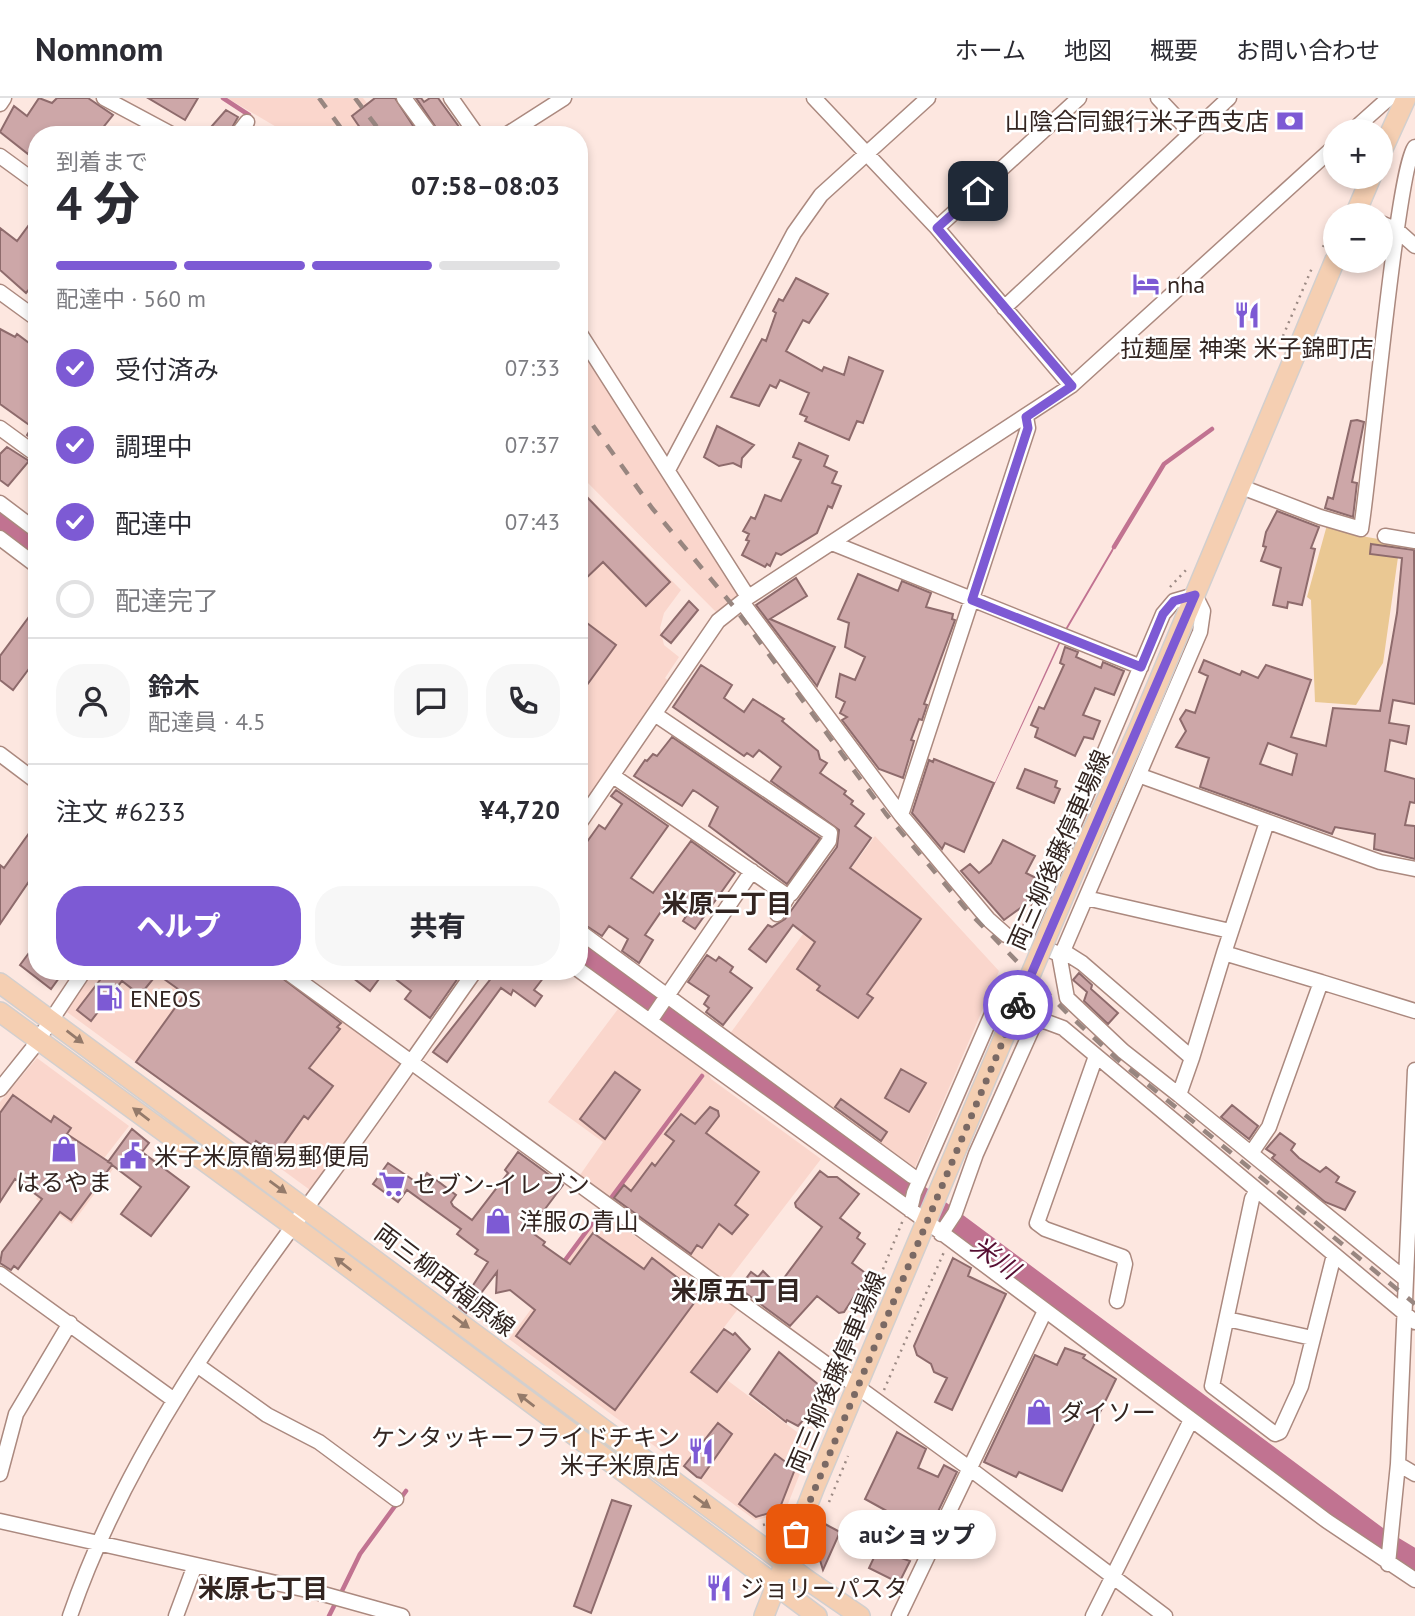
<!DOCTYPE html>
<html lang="ja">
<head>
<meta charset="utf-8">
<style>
	body { margin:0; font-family:"PT Sans","Noto Sans JP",sans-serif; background:#f7f7f7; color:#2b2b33; height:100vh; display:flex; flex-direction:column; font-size:26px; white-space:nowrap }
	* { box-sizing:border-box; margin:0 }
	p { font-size:23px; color:#7c7c81 }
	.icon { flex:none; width:38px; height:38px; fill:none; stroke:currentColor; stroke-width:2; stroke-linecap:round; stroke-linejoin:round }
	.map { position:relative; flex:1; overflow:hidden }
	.side { position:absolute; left:28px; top:28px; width:560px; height:854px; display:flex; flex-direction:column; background:#fff; border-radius:28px; box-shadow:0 4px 10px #0003 }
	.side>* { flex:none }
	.controls { position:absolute; left:1323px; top:21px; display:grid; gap:14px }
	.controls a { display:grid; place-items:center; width:70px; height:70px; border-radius:50%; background:#fff; box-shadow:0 4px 10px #0003; font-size:35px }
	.pin { position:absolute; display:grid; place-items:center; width:60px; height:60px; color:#fff; margin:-30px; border-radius:14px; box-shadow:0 4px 10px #0006 }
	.courier { position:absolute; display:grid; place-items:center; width:70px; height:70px; margin:-35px; border:5px solid #7d5ad4; border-radius:50%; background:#fff; color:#222; box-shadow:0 2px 9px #0007 }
	.bubble { position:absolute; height:49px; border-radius:24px; background:#fff; box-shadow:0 4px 10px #0003; font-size:23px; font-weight:800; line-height:49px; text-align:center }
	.head em { font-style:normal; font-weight:800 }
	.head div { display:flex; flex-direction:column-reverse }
	.head { display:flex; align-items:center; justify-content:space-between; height:119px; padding:0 28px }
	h1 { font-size:46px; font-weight:800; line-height:52px }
	.bar { display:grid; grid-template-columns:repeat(4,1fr); gap:10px 7px; align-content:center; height:84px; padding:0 28px }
	.bar i { height:9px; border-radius:5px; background:#e1e1e2 }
	.bar .current { background:#7d5ad4 }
	.bar p { grid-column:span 4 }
	.line { display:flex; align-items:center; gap:18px; padding:0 28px; border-top:2px solid #e1e1e2 }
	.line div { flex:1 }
	.round { display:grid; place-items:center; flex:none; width:74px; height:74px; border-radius:28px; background:#f7f7f7 }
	ol { padding:0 28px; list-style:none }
	li { display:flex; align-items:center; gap:21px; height:77px }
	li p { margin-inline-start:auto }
	li .icon { padding:7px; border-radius:50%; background:#7d5ad4; color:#fff; stroke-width:4 }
	li:last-child { color:#7c7c81 }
	li i { width:38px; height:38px; border:4px solid #e1e1e2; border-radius:50% }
	.button { display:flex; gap:14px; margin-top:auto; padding:14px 28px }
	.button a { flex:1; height:80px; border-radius:28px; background:#7d5ad4; color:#fff; font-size:28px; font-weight:800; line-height:80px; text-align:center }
	.button a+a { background:#f7f7f7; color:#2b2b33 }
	header { display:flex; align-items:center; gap:42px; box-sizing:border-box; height:98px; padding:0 35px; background:#fff; border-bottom:2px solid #e1e1e2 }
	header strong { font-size:33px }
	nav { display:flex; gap:38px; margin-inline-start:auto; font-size:24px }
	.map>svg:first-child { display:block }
</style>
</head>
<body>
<header>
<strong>Nomnom</strong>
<nav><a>ホーム</a><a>地図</a><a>概要</a><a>お問い合わせ</a></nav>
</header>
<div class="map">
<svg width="1415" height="1518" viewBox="0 0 1415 1518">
	<rect width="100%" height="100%" fill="#fde7e0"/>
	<path fill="#fad6cc" d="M227,0H363L391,37H290Z
		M579,242L736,489L738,498L716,514L579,376Z
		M579,389L681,492L664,515L660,530L664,547L679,559L665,580L670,584L579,714Z
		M875,738L999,873L913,1074L729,937Z
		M94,873H278L399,963L400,967L310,1092L67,914Z
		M618,911L708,974L711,981L821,1061L726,1185L580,1077L603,1044L548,1004Z
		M37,960L129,1028L102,1063L113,1071L72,1126L36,1101L54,1078L0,1039V1004Z
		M602,1115L738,1211L690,1274L717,1295L727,1282L812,1345L784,1416L755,1422L509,1241Z"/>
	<path fill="#eac893" d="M1327,427L1356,437L1400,445L1383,565L1356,607L1315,604L1311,502L1307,499Z
		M323,1135L609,1347L694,1417L365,1171Z"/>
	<path fill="#c17391" d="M1116,444L1113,453L1065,535L960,761L1064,533Z"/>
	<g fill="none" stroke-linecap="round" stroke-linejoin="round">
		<path stroke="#c17391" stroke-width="4.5" d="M223,0L249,17
			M1114,449L1164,366L1212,331
			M611,1100L702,978
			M563,1165L600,1115
			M340,1497L360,1456L406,1393
			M329,1518L335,1506"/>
		<path stroke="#c17391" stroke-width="26" d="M0,419L37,448
			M579,847L1380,1444L1415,1465"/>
	</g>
	<path fill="#cda7a8" stroke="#8e6b6c" stroke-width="2" fill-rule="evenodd" d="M39,0L52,5L57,0H88L113,17L97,37H37V45L28,56L0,34L14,8L27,18Z
		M148,0H198L185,22Z
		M375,0H395L419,37H365L352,18Z
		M416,0H421L424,4L430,0H438L465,37H441Z
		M226,12L238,19L228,37H204Z
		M37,116V182L26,195L0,172V130L17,143Z
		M796,180L828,196L809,225L803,222L786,253L822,273L824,269L844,277L849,259L883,273L863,325L857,323L849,342L805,323L807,319L800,316L809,295L780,282L776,290L770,287L759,308L731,299L762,241L766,243L776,215L773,213L779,201L783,203Z
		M0,231L15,239L17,236L37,251V345L27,337L32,329L0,306Z
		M1357,322L1364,324L1352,384L1357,385L1353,419L1325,410L1328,399L1333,401L1351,323Z
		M717,328L754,347L742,360L741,369L733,365L719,368L704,359Z
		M799,345L828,358L824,368L837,374L832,385L841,388L832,410L828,408L817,435L781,457L776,455L770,468L767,466L765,469L742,457L749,443L746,442L749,436L743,433L751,419L755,421L765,397L781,403L801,362L793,359Z
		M7,349L29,363L8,388L0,382V356Z
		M579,391L670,484L646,508L603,464L579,487Z
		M1277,413L1319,429L1311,450L1315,451L1302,507L1288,504L1287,510L1273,507L1281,470L1261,463L1266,449L1263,448L1266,434Z
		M1371,446L1414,452L1415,606L1393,602L1389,625L1409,628L1406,646L1390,642L1385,673L1415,681V705L1410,704L1405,727L1415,728V761L1374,751L1375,736L1335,729L1332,736L1200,689L1209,660L1176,649L1186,633L1180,621L1186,612L1195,615L1208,578L1199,574L1204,562L1240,577L1242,573L1258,580L1266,567L1311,582L1291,639L1326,648L1333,610L1380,613L1397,515L1402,460L1370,456ZM1268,645L1297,656L1292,677L1260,666Z
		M858,476L898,493L902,483L931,495L926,509L953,516L952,521L955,522L924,606L927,607L922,622L919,621L911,642L914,643L903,680L879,671L842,622L847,619L840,615L845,604L836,599L840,576L855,582L865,559L845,549L849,525L838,521Z
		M796,480L807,498L770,521L835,549L817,588L756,507Z
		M689,503L698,512L671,545L661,537Z
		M37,508V560L13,592L0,582V558Z
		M579,519L616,547L579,598Z
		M1065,549L1078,554L1076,559L1101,570L1103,564L1124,573L1114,597L1095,590L1083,617L1100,623L1093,641L1084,639L1075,658L1035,639L1038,630L1031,627L1039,609L1044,611L1064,567L1060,565Z
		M701,567L732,587L724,600L744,614L753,601L784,621L782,623L818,653L820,661L827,665L820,675L846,693L844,696L853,703L851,706L864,716L855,728L871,740L850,770L921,821L867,896L873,900L858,920L817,892L820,888L797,871L815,844L793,827L766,864L749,851L768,827L772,829L785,821L837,749L839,732L771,683L781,669L759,652L753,659L747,655L744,658L673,609Z
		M672,639L820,740L787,786L709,728L718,709L698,695L693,692L682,708L634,678L645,662L647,663L653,656L657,658Z
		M934,661L994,685L964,754L945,745L942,751L912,715L929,662L933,664Z
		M1025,671L1057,683L1055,689L1060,691L1054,705L1017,690Z
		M616,692L668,728L631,780L653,795L691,743L735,775L695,831L683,823L688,815L669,802L645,837L653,842L639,865L622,853L628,841L609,828L602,838L579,823V755L599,727L605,731L622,706L611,698Z
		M37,724V787L30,782L0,826V767L4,770Z
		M1003,742L1035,758L1026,775L1038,781L1026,806L1004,822L961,773L970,766L979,775L991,765Z
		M37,844V873H64L51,891L20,867Z
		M707,857L716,863L719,859L733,869L730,874L752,890L723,927L706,914L709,910L704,906L709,898L688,884Z
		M107,873H273L341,925L337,929L340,931L309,970L333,988L308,1021L304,1018L276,1057L256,1043L253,1048L136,964L185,896L157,876L140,897L122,883L91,923L77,912Z
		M344,873H463L430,920L405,901L411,893L385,873L370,893Z
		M497,873H537L544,879L534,892L542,898L535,908L513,892L511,897L501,890L447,964L433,954Z
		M1079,875L1092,887L1091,891L1118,915L1108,926L1084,903L1087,894L1073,882Z
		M901,971L926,985L909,1014L885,1000Z
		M615,974L640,992L605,1041L580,1021Z
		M13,997L51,1024L54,1018L71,1030L67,1036L112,1066L108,1064L132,1031L149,1045L142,1054L189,1089L151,1138L121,1116L141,1089L112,1067L71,1122L60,1114L18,1171L14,1168L11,1172L0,1165L2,1154L42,1101L15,1081L0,1104V1015Z
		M841,1001L887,1034L881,1043L835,1009Z
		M1232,1007L1258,1028L1249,1041L1221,1019Z
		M710,1009L718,1013L719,1018L706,1035L759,1074L735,1107L748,1117L732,1136L719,1126L702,1150L697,1147L691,1156L614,1100L624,1087L631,1093L652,1065L655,1068L674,1043L665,1036L681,1016L695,1026Z
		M1280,1035L1295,1046L1291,1052L1299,1060L1320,1074L1326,1069L1339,1079L1336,1084L1355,1094L1345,1112L1325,1104L1272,1060L1275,1057L1266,1051Z
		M518,1054L563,1087L533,1127L538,1131L534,1136L545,1144L543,1147L570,1166L593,1135L644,1171L652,1160L700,1197L615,1312L516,1238L535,1212L510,1192L496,1195L497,1174L466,1215L459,1209L488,1164L475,1156L478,1152L457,1136L461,1131L407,1092L398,1104L373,1086L388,1065L419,1086L427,1075L456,1097L451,1104L453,1108L472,1122L508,1075L505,1072Z
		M820,1073L828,1079H837L859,1096L840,1120L860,1135L857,1140L865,1146L852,1165L868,1177L844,1214L839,1215L817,1198L790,1228L739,1190L751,1174L758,1179L763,1173L778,1188L822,1129L796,1109L795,1105Z
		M953,1160L971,1170L968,1178L1006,1196L952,1312L935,1304L947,1280L934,1274L931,1266L917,1257L914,1248Z
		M724,1231L733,1237L735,1235L750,1251L717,1294L691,1274Z
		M1065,1250L1085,1257L1083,1260L1116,1281L1062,1393L1019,1374L1016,1379L984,1364L1035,1257L1057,1267Z
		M779,1254L825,1292L818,1300L821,1302L798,1328L787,1322L786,1324L750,1296Z
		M718,1325L732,1336L701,1380L697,1379L684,1368Z
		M897,1334L926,1351L918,1370L938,1379L944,1367L957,1374L934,1422L925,1418L918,1433L915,1432L901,1460L910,1463L899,1485L869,1470L894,1417L865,1401Z
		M775,1356L795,1371L779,1412L756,1419L739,1406Z
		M612,1402L631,1408L591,1515L574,1508Z
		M825,1426L840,1434L823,1472L815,1446Z"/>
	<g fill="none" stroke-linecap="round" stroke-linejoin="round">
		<g stroke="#ab897f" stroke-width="17">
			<path id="minor" d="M104,0L173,37
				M404,0L431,37
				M451,0L477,37
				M814,0L937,130L1071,288
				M1158,0L1191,35
				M0,6L4,0
				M1352,33L1389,0
				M237,37L247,24
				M506,37L564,0
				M0,58L37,85
				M1381,125L1397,132L1415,148
				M937,130L1079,0
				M0,194L37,221
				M1004,210L1229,0
				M579,234L748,499
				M0,330L37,357
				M668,372L794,135L821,97L928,0
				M1239,388L1320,419L1361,431C1370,379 1397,67 1415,49
				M0,405L37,433
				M1385,438L1415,443
				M0,440L37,468
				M832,445L1141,569
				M742,504L901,717L1028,330L1026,319
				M0,656L37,684
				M613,678L786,797L791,796L829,743L830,735L656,617
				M1141,678L1380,764L1415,771
				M901,717L988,821L1006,837L1025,842
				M579,726L718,523L747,500L1071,288L1335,48
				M1086,800L1230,833
				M777,816L789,797
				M579,833L912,1078
				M1063,853L1200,534L1203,513L1195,497L1174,503L1163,516L1025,842L1059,856L1063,853L1082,865L1192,960L1179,997L1404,1180
				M1224,855L1267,724
				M1059,856L1067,900L1123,953L1179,997
				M579,872L926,1123L1327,1423L1415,1482
				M286,873L969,1370L1165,1518
				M650,923L752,773
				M1096,958L1037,1125L1045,1131L1123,1159L1125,1166L1117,1203
				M1192,960L1224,855L1321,884
				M0,991L32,951L84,873
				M1252,1054L1269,1029L1321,884L1415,913
				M1257,1092L1252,1101L1212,1288L1275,1336L1280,1334L1301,1288L1334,1157
				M910,1112L914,1095L992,916L1001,907L1063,930L1415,1224
				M941,1136L955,1115L976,1056L1037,920
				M0,1176L174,1302
				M1227,1221L1312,1240
				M197,1267L267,1317L319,1344L396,1401
				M1398,1366L1415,1376
				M0,1376L16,1316L70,1225
				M0,1423L316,1494L402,1518
				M1388,1466L1398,1366L1415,972
				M70,1518C127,1352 234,1208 337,1068C384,1004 429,938 475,873
				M176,1518L195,1467
				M899,1518L1045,1213
				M1093,1518L1191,1322"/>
		</g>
		<g stroke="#d2cfce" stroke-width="22">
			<path id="major" d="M1381,55L1406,0
				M1355,117L1371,79
				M1078,765L1140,628L1335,162
				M0,885L806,1481L860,1518
				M0,914L307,1138L817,1518
				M764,1518L815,1388L981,993"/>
		</g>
		<path stroke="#9c8a84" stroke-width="2.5" stroke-dasharray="2 5" stroke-linecap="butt" d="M1323,149L1335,120
			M1283,238L1312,170
			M1170,489L1187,471
			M846,1262L903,1122
			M884,1292L944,1154
			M829,1404L848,1358
			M763,1427L783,1420
			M811,1449L814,1466"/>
		<use href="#minor" stroke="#fff" stroke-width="14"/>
		<use href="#major" stroke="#f5cfb2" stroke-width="19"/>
		<path stroke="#988680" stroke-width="4.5" stroke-dasharray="12 12" stroke-linecap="butt" d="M319,0L346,37
			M355,0L383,37
			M579,308L652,410L734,509L886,716L965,810L1068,916L1117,961L1415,1206"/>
		<g stroke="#d2cfce" stroke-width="22" stroke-linecap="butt">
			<path id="major-bridge" d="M981,993L1078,765"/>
		</g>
		<use href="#major-bridge" stroke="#f5cfb2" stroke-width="19"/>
	</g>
	<defs><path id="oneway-solid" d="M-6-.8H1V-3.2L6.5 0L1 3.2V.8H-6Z" transform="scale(1.75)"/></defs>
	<g fill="#947a6a">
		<use href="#oneway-solid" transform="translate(75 939) rotate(37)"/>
		<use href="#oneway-solid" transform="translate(141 1016) rotate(-143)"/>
		<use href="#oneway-solid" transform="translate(278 1089) rotate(36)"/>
		<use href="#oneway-solid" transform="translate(343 1166) rotate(-142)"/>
		<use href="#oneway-solid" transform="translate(461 1224) rotate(37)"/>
		<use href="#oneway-solid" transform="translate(526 1302) rotate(-143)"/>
		<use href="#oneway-solid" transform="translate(702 1404) rotate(36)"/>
	</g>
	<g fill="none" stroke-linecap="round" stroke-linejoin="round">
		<path stroke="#7a6964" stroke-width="7" stroke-dasharray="0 12.6" d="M796,1436L1018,907"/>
		<path stroke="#7d5ad4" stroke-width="9" d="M978,93L937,130L1072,288L1026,319L1028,330L972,502L1141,569L1163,516L1174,503L1195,497L1018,907"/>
	</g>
	<defs>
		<g id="bank-bare" transform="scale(2.1)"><path d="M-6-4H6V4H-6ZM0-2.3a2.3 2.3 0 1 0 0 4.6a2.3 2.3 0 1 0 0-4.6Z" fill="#7d5ad4" stroke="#fff" stroke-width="2.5" paint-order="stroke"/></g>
		<g id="hotel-bare" transform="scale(2.1)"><path d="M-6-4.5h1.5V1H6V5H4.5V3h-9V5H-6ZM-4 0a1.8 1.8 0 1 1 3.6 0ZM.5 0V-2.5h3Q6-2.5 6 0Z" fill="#7d5ad4" stroke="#fff" stroke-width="2.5" paint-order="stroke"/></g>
		<g id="restaurant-bare" transform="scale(2.1)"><path d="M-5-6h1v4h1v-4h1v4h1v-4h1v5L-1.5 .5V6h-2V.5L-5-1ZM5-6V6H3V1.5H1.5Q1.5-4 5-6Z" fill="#7d5ad4" stroke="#fff" stroke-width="2.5" paint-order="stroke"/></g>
		<g id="fuel-bare" transform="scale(2.1)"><path d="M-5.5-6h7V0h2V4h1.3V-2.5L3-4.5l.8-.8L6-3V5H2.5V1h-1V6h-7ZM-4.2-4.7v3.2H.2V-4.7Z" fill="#7d5ad4" stroke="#fff" stroke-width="2.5" paint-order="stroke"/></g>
		<g id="shop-bare" transform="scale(2.1)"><path d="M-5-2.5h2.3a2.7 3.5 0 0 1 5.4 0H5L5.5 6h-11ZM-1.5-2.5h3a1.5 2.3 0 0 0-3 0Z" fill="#7d5ad4" stroke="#fff" stroke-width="2.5" paint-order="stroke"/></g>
		<g id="civic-bare" transform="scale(2.1)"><path d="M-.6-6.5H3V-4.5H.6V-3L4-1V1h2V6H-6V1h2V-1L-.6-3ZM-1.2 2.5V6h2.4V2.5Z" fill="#7d5ad4" stroke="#fff" stroke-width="2.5" paint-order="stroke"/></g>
		<g id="supermarket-bare" transform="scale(2.1)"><path d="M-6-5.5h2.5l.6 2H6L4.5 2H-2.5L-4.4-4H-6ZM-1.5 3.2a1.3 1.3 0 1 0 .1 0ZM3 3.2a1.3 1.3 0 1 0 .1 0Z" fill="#7d5ad4" stroke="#fff" stroke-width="2.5" paint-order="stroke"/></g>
	</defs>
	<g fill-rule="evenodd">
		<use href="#bank-bare" x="1290" y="23"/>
		<use href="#hotel-bare" x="1146" y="186"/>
		<use href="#restaurant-bare" x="1247" y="217"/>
		<use href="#fuel-bare" x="109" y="900"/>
		<use href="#shop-bare" x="64" y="1051"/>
		<use href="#civic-bare" x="133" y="1058"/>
		<use href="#supermarket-bare" x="392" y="1086"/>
		<use href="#shop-bare" x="498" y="1123"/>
		<use href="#shop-bare" x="1039" y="1314"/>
		<use href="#restaurant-bare" x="701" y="1353"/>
		<use href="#restaurant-bare" x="719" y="1490"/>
	</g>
	<g text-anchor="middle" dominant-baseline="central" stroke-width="5" stroke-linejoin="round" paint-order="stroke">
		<g font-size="24" fill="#332521" stroke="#fff" text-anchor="start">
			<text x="1269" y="23" text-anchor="end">山陰合同銀行米子西支店</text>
			<text x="1167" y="186">nha</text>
			<text x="1247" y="250" text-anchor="middle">拉麺屋 神楽 米子錦町店</text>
			<text x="130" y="900">ENEOS</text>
			<text x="154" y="1058">米子米原簡易郵便局</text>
			<text x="64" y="1084" text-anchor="middle">はるやま</text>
			<text x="413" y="1086">セブン-イレブン</text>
			<text x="519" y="1123">洋服の青山</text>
			<text x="1060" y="1314">ダイソー</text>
			<text x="680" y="1339" text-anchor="end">ケンタッキーフライドチキン<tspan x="680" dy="28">米子米原店</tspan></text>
			<text x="740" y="1490">ジョリーパスタ</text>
		</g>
		<g font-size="24" fill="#332521" stroke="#fff">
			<text transform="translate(1059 752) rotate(-66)">両三柳後藤停車場線</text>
			<text transform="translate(445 1182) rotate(37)">両三柳西福原線</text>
			<text transform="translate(836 1274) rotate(-67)">両三柳後藤停車場線</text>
		</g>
		<g font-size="26" font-weight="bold" fill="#332521" stroke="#fff">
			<text x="727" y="805">米原二丁目</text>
			<text x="736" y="1192">米原五丁目</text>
			<text x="263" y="1490">米原七丁目</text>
		</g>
		<g font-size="26" font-style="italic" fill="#560e32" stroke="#fff">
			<text transform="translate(995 1159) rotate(36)">米川</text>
		</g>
	</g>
</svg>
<div class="controls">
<a>+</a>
<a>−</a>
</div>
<div class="pin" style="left:796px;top:1436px;background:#ea580c"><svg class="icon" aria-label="bag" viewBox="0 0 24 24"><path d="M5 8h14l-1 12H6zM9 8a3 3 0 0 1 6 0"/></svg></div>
<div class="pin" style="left:978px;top:93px;background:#1f2937"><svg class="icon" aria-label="home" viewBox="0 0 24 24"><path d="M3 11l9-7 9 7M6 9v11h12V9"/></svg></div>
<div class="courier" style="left:1018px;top:907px"><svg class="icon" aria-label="bike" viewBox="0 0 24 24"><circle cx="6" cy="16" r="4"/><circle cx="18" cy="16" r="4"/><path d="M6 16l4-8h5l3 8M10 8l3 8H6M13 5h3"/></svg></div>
<div class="bubble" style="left:838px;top:1412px;width:158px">auショップ</div>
<section class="side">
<div class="head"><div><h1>4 分</h1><p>到着まで</p></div><em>07:58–08:03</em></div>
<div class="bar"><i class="current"></i><i class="current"></i><i class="current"></i><i></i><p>配達中 · 560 m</p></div>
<ol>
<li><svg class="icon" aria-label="check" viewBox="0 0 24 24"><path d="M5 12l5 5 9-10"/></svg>受付済み<p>07:33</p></li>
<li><svg class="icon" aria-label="check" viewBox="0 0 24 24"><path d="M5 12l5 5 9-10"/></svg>調理中<p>07:37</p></li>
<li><svg class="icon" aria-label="check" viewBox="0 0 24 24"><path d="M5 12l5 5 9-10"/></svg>配達中<p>07:43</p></li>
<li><i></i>配達完了</li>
</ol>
<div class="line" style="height:126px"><a class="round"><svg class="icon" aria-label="person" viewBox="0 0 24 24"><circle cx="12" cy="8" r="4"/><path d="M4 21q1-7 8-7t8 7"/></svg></a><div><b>鈴木</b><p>配達員 · 4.5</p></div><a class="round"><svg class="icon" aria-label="chat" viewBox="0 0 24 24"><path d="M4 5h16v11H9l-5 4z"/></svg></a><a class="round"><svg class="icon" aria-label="phone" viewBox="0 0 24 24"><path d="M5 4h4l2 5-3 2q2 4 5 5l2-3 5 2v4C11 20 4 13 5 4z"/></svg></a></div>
<div class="line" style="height:91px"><div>注文 #6233</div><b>¥4,720</b></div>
<div class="button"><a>ヘルプ</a><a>共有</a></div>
</section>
</div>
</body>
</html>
